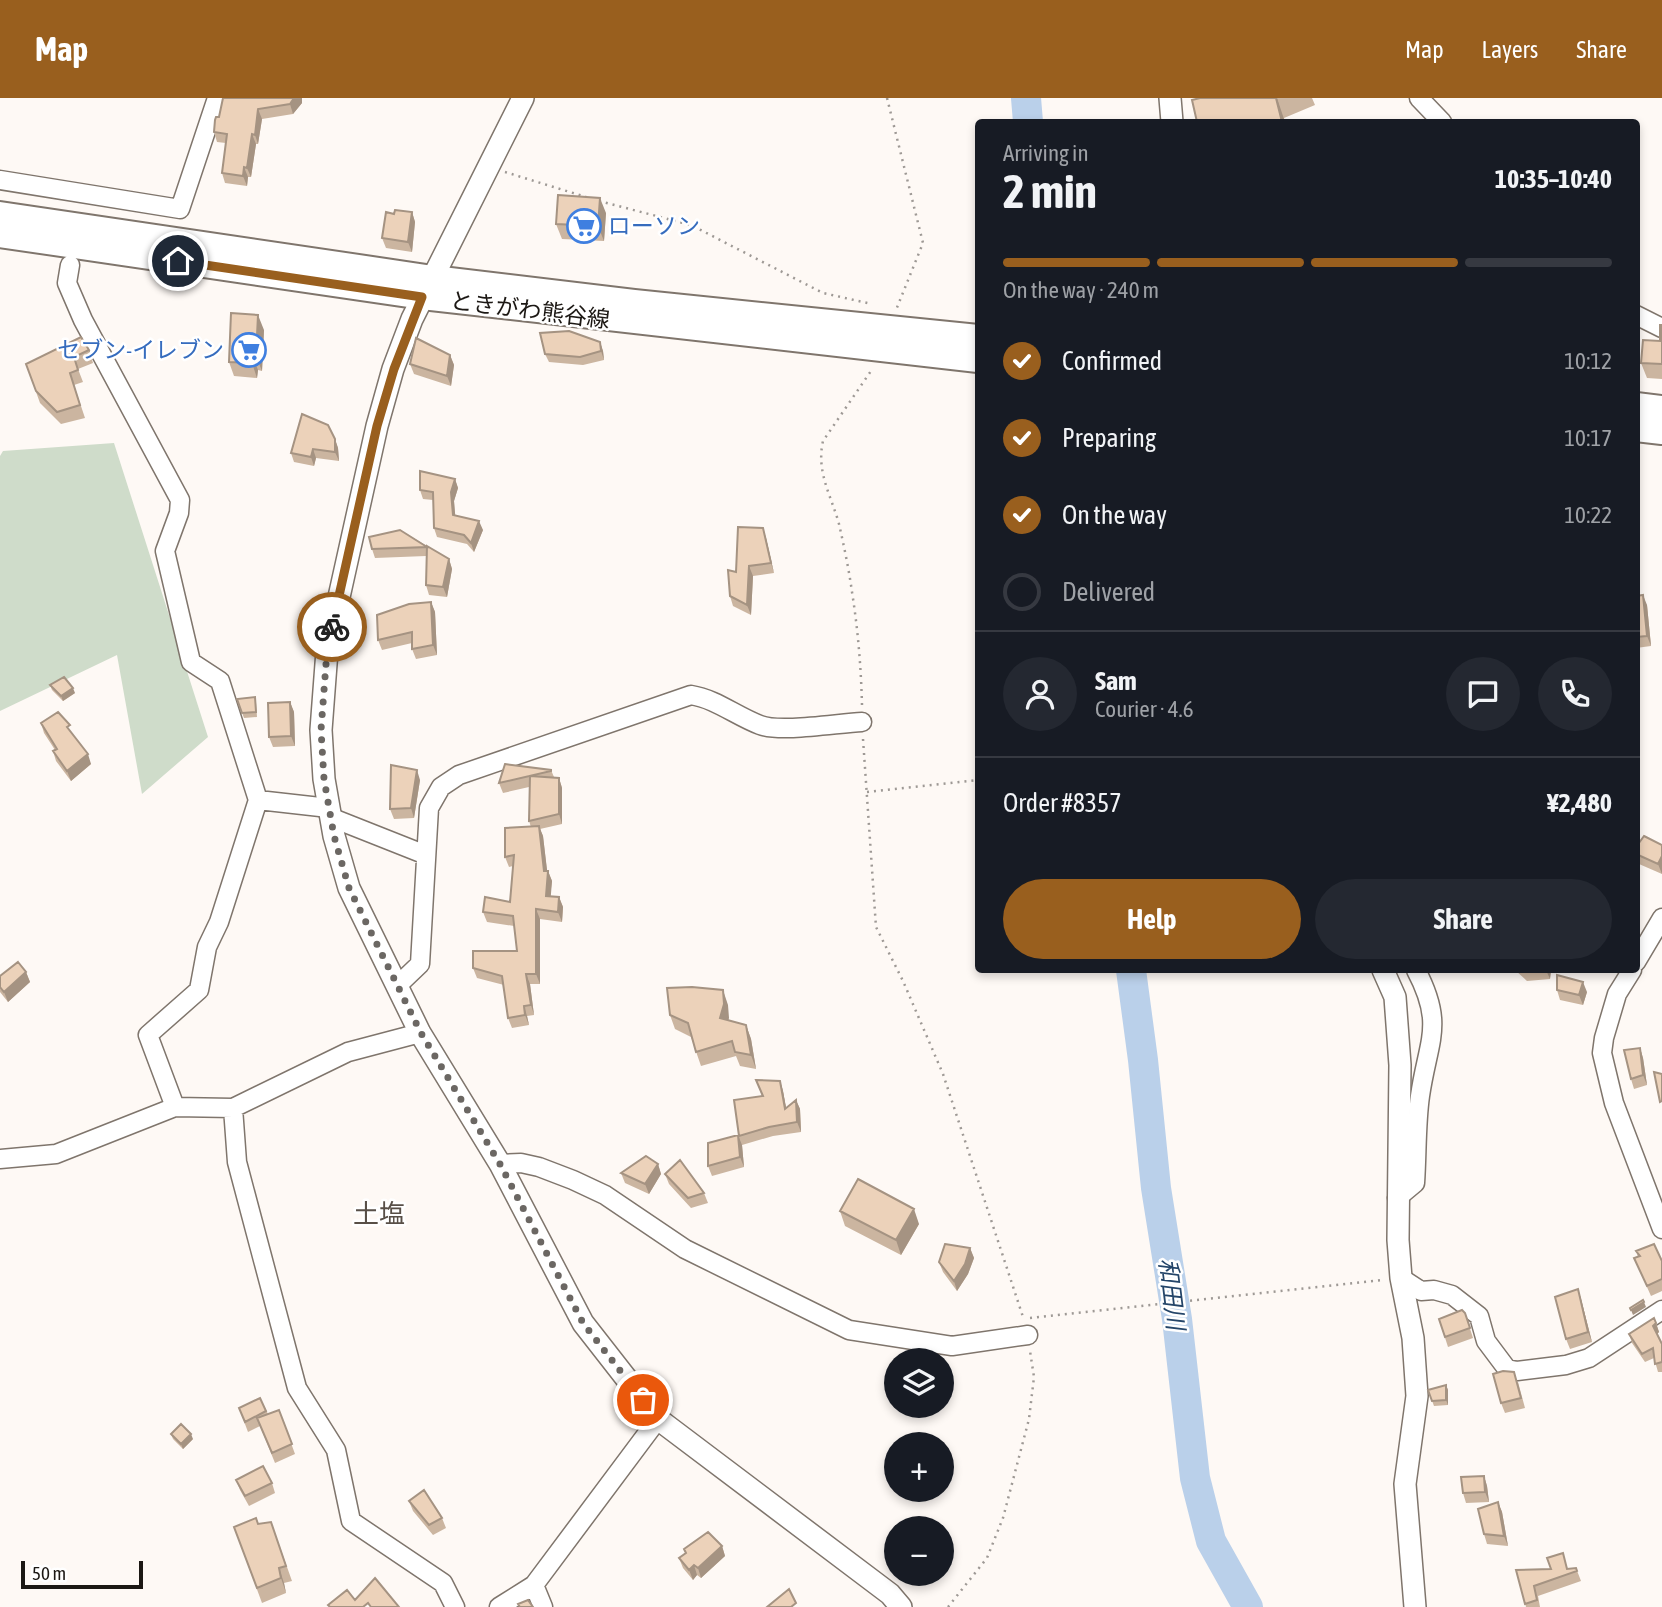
<!DOCTYPE html>
<html lang="en">
<head>
<meta charset="utf-8">
<style>
	body { margin:0; font-family:"Asap Condensed","Noto Sans JP",sans-serif; background:#242831; color:#f1f3f6; height:100vh; display:flex; flex-direction:column; font-size:26px; white-space:nowrap }
	* { box-sizing:border-box; margin:0 }
	p { font-size:23px; color:#9ea1a6 }
	.icon { flex:none; width:38px; height:38px; fill:none; stroke:currentColor; stroke-width:2; stroke-linecap:round; stroke-linejoin:round }
	.map { position:relative; flex:1; overflow:hidden }
	.drawer { position:absolute; left:975px; top:21px; width:665px; height:854px; display:flex; flex-direction:column; background:#171b24; border-radius:7px; box-shadow:0 4px 10px #0003 }
	.drawer>* { flex:none }
	.tools { position:absolute; left:884px; top:1250px; display:grid; gap:14px }
	.tools a { display:grid; place-items:center; width:70px; height:70px; border-radius:50%; background:#171b24; box-shadow:0 4px 10px #0003; font-size:35px }
	.scale { position:absolute; left:21px; bottom:18px; width:122px; box-sizing:border-box; padding-left:7px; border:4px solid #1c1814; border-top:0; font-size:19px; line-height:24px; white-space:nowrap; color:#1c1814; -webkit-text-stroke:5px #fff; paint-order:stroke }
	.pin { position:absolute; display:grid; place-items:center; width:60px; height:60px; color:#fff; margin:-30px; border:4px solid #fff; border-radius:50%; box-shadow:0 2px 7px #0007 }
	.courier { position:absolute; display:grid; place-items:center; width:70px; height:70px; margin:-35px; border:5px solid #995f1e; border-radius:50%; background:#fff; color:#222; box-shadow:0 2px 9px #0007 }
	.head em { font-style:normal; font-weight:700 }
	.head div { display:flex; flex-direction:column-reverse }
	.head { display:flex; align-items:center; justify-content:space-between; height:119px; padding:0 28px }
	h1 { font-size:46px; font-weight:700; line-height:52px }
	.bar { display:grid; grid-template-columns:repeat(4,1fr); gap:10px 7px; align-content:center; height:84px; padding:0 28px }
	.bar i { height:9px; border-radius:5px; background:#363941 }
	.bar .current { background:#995f1e }
	.bar p { grid-column:span 4 }
	.line { display:flex; align-items:center; gap:18px; padding:0 28px; border-top:2px solid #363941 }
	.line div { flex:1 }
	.round { display:grid; place-items:center; flex:none; width:74px; height:74px; border-radius:37px; background:#242831 }
	ol { padding:0 28px; list-style:none }
	li { display:flex; align-items:center; gap:21px; height:77px }
	li p { margin-inline-start:auto }
	li .icon { padding:7px; border-radius:50%; background:#995f1e; color:#fff; stroke-width:4 }
	li:last-child { color:#9ea1a6 }
	li i { width:38px; height:38px; border:4px solid #363941; border-radius:50% }
	.action { display:flex; gap:14px; margin-top:auto; padding:14px 28px }
	.action a { flex:1; height:80px; border-radius:42px; background:#995f1e; color:#fff; font-size:28px; font-weight:700; line-height:80px; text-align:center }
	.action a+a { background:#242831; color:#f1f3f6 }
	header { display:flex; align-items:center; gap:42px; box-sizing:border-box; height:98px; padding:0 35px; background:#995f1e; color:#fff }
	header strong { font-size:33px }
	nav { display:flex; gap:38px; margin-inline-start:auto; font-size:24px }
	.map>svg:first-child { display:block }
</style>
</head>
<body>
<header>
<strong>Map</strong>
<nav><a>Map</a><a>Layers</a><a>Share</a></nav>
</header>
<div class="map">
<svg width="1662" height="1509" viewBox="0 0 1662 1509">
	<rect width="100%" height="100%" fill="#fef9f5"/>
	<path fill="#cfdcca" d="M114,345L208,639L142,696L117,557L0,613V358L3,353Z"/>
	<g fill="none" stroke-linecap="round" stroke-linejoin="round">
		<path stroke="#bad0ea" stroke-width="30" d="M1026,0L1028,24
			M1131,872L1143,962L1156,1090L1177,1221L1195,1380L1211,1443L1248,1509"/>
		<g stroke="#7f756c" stroke-width="21">
			<path id="minor" d="M1419,0L1442,24
				M0,82L180,111L217,0
				M70,167L67,185L83,222L180,402L179,415L165,453L191,564L220,583L258,702L219,824L207,849L199,892L148,937L175,1009
				M1636,217L1662,230
				M258,702L329,710
				M330,719L426,757
				M1636,864L1662,820
				M1632,872L1617,896L1604,940L1602,955L1614,1005L1662,1131
				M397,888L420,866L429,710L441,689L459,677L691,597C716,601 736,618 760,627C780,635 838,625 862,624
				M233,1010L237,1064L297,1290L336,1352L351,1423L443,1485L455,1509
				M0,1061L56,1056L175,1009L233,1010L348,954L420,935
				M500,1066L521,1065L539,1069L573,1082L605,1097L685,1151L849,1232L952,1248L1028,1237
				M1397,1100L1415,1085C1417,1056 1416,1026 1420,998C1428,942 1445,927 1416,872
				M1401,1180L1421,1193L1434,1192L1452,1197L1479,1218L1486,1243L1507,1271L1517,1273L1566,1267L1589,1260L1662,1212
				M534,1487L543,1509
				M499,1509L534,1487L658,1321"/>
		</g>
		<g stroke="#7f756c" stroke-width="24">
			<path id="tertiary" d="M523,0L412,221L393,271L377,328L327,553L321,632L324,681L334,738L349,790L420,935L500,1066L583,1225L658,1321L890,1496L901,1509
				M1170,0L1172,24
				M1383,872L1395,899L1400,967L1398,1142L1401,1180L1413,1240L1417,1298L1405,1386L1415,1509"/>
		</g>
		<g stroke="#7f756c" stroke-width="28">
			<path id="secondary" d="M0,116L433,180L634,204L978,239
				M0,137L422,199L978,262
				M1636,307L1662,310
				M1636,331L1662,334"/>
		</g>
		<path stroke="#9e9995" stroke-width="2.5" stroke-dasharray="2 5" stroke-linecap="butt" d="M887,0L923,145L896,212
			M505,74L586,99
			M599,103L691,127L823,195L872,206
			M862,607C861,569 858,532 852,494C849,472 844,448 839,426C831,397 816,374 823,343L873,270
			M863,641L876,829L903,883L943,976L1023,1219
			M867,694L978,682
			M1030,1220L1382,1182
			M948,1509L987,1460L1003,1420L1029,1321L1034,1279L1030,1253"/>
		<use href="#minor" stroke="#fff" stroke-width="18"/>
		<use href="#tertiary" stroke="#fff" stroke-width="21"/>
		<use href="#secondary" stroke="#fff" stroke-width="24"/>
	</g>
	<path fill="#cbb5a0" d="M223,0L302,5L293,16L262,21L258,46H256L251,79H248L247,88L225,85L222,75L226,45L217,44L214,34L219,19Z
		M1200,0H1312L1315,7L1284,20L1285,24H1197Z
		M412,114L415,124L412,154L386,150L382,140L394,116Z
		M606,115L604,143L562,141L556,126Z
		M1662,227V281L1647,280L1641,265L1660,243Z
		M264,232L262,273L258,272L257,280L234,278L229,264Z
		M600,244L603,253L604,262L583,267L549,264L545,256Z
		M89,252L93,265L78,271L83,284L74,287L85,320L61,326L40,305L26,266Z
		M450,257L454,267L451,288L414,276L410,266Z
		M335,341L338,350L339,363L316,360L314,368L294,364L291,355Z
		M455,381L458,390L454,403L455,418L483,432L474,454L467,446L437,439L434,430L433,402L423,401L420,392Z
		M400,432L449,461L452,471L447,499L429,497L426,487V458L375,460L372,451Z
		M766,440L774,475L753,478L751,517L733,508L730,498L736,474Z
		M1636,498L1647,507L1651,548L1636,550Z
		M431,504L435,514L437,557L416,561L412,551V545L382,552L378,542Z
		M50,587L75,595L63,603L52,592Z
		M237,601L256,604L257,619L244,620Z
		M290,604L294,614L295,648L273,649L269,639Z
		M41,625L73,638L91,666L71,683L56,663L53,653L55,652L44,635Z
		M551,672L554,679L559,680L562,690V726L540,731L543,738L547,773H548L552,783L550,798L559,799L563,809L562,824L540,821V886H530L534,917L527,918L529,927L512,930L508,920L504,887L477,880L473,870L517,853L514,828L487,824L483,814L510,804L513,768L509,769L505,759L531,729L529,723V689L503,695L499,685Z
		M420,682L414,720L394,721L390,711Z
		M1662,747V776L1639,766L1636,758V749Z
		M1515,872H1551L1550,881L1527,883Z
		M26,874L30,884L8,904L0,894V878Z
		M1557,892L1587,894L1583,907L1560,902Z
		M728,907V922L746,927L751,941L756,971L740,968L736,958L701,968L691,939L675,931L670,917Z
		M1640,950L1643,960L1647,987L1634,991L1631,981Z
		M756,982L780,983L783,993L786,1010L796,1002L800,1011L801,1034L773,1038L742,1047L744,1069L712,1078L708,1068L738,1037L762,998Z
		M658,1066L661,1076L649,1096L625,1085L621,1075Z
		M665,1076L704,1095L708,1105L691,1110L669,1086Z
		M840,1113L919,1126L901,1157L845,1128Z
		M970,1150L974,1160L968,1176L957,1193L943,1174L939,1164Z
		M1636,1153L1662,1163V1193L1651,1198L1634,1160L1638,1159Z
		M1578,1191L1581,1201L1592,1244L1570,1251L1566,1241Z
		M1465,1215L1473,1240L1448,1249L1439,1221Z
		M1656,1225L1659,1234L1657,1236L1662,1246V1274H1658L1654,1260L1645,1264L1632,1245L1629,1236Z
		M1518,1284L1525,1310L1505,1315L1501,1305Z
		M1446,1287L1448,1292V1307L1434,1308L1428,1292Z
		M260,1300L268,1316L279,1312L295,1356L275,1365L260,1328L248,1334L239,1310Z
		M171,1336L193,1341L183,1351L173,1341Z
		M1484,1378L1487,1388L1489,1404L1466,1405L1463,1395Z
		M236,1382L272,1385L275,1395L249,1408L240,1392Z
		M409,1403L442,1420L446,1430L433,1437L413,1413Z
		M1498,1404L1502,1414L1508,1448L1487,1446L1484,1436Z
		M271,1424L292,1483L284,1485L286,1495L262,1505L234,1429Z
		M722,1448L725,1458L701,1480L697,1477L693,1482L683,1470L679,1460Z
		M1576,1470L1581,1483L1538,1498L1540,1509H1526L1516,1472Z"/>
	<path fill="#a59382" d="M294,0H302V5L293,16L290,6Z
		M1276,0H1277L1285,24H1282Z
		M258,11L262,21L258,46L255,37Z
		M252,36L256,46L251,79L247,70Z
		M244,69L248,79L247,88L243,78Z
		M600,100L606,115L604,143L598,128Z
		M412,114L415,124L412,154L408,144Z
		M258,217L264,232L262,273L256,258Z
		M600,244L603,253L604,262L601,253Z
		M252,257L258,272L257,280L252,265Z
		M450,257L454,267L451,288L447,278Z
		M335,341L338,350L339,363L335,354Z
		M313,351L316,360L314,368L311,359Z
		M455,381L458,390L454,403L456,426L453,417L451,394Z
		M479,423L483,432L474,454L471,445Z
		M763,430L766,440L774,475L771,465Z
		M449,461L452,471L447,499L443,489Z
		M749,468L753,478L751,517L747,507Z
		M1643,497L1647,507L1651,548L1647,538Z
		M431,504L435,514L437,557L433,547Z
		M73,590L75,595L63,603L61,598Z
		M290,604L294,614L295,648L291,638Z
		M88,656L91,666L71,683L67,673Z
		M417,672L420,682L414,720L411,710Z
		M559,680L562,690V726L559,716Z
		M539,728L543,738L548,780V773L552,783L550,808L546,798Z
		M1662,758V776L1658,766Z
		M559,799L563,809L562,824L558,814Z
		M536,811L540,821V886L536,876Z
		M1546,872H1551L1550,881Z
		M26,874L30,884L8,904L4,894Z
		M526,876L530,886L534,917L531,907Z
		M1583,884L1587,894L1583,907L1579,897Z
		M723,892L728,907L729,920L725,934L720,920Z
		M524,908L527,918L529,927L525,917Z
		M746,927L751,941L756,971L751,957Z
		M1640,950L1643,960L1647,987L1643,977Z
		M780,983L783,993L788,1020L785,1011Z
		M796,1002L800,1011L801,1034L797,1024Z
		M738,1037L742,1047L744,1069L740,1059Z
		M658,1066L661,1076L649,1096L645,1086Z
		M914,1111L919,1126L901,1157L896,1142Z
		M970,1150L974,1160L968,1176L957,1193L954,1183Z
		M1578,1191L1581,1201L1592,1244L1588,1234Z
		M1644,1204L1646,1209L1633,1217L1631,1212Z
		M1656,1225L1659,1234L1656,1237L1653,1228Z
		M1446,1287L1448,1292V1307L1446,1302Z
		M191,1336L193,1341L183,1351L181,1346Z
		M1484,1378L1487,1388L1489,1404L1485,1394Z
		M1498,1404L1502,1414L1508,1448L1504,1438Z
		M722,1448L725,1458L701,1480L698,1470Z
		M694,1467L697,1477L693,1482L689,1472Z
		M279,1470L284,1485L286,1495L281,1480Z"/>
	<path fill="#ecd2ba" stroke="#a59382" stroke-width="2" d="M223,0H294L290,6L258,11L255,37L252,36L247,70L244,69L243,78L222,75L227,36L214,34L215,22L216,19H219Z
		M1200,0H1276L1282,24H1197L1192,2Z
		M558,97L600,100L598,128L556,126Z
		M395,112L412,114L408,144L382,140L386,114L394,116Z
		M231,215L258,217L256,258L252,257V265L229,264Z
		M1660,227H1662V266L1641,265L1643,242L1660,243Z
		M569,233L600,244L601,253L580,259L545,256L540,235Z
		M81,239L89,252L74,259L78,272L70,275L80,307L57,314L36,293L26,266Z
		M416,240L450,257L447,278L410,266Z
		M302,316L328,327L335,341V354L313,351L311,359L291,355Z
		M420,373L455,381L451,394L453,417L479,423L471,445L464,437L434,430L433,394L420,392Z
		M738,429L763,430L771,465L749,468L747,507L730,498L728,472L736,474Z
		M400,432L427,449L372,451L369,439Z
		M427,448L449,461L443,489L426,487Z
		M1643,497L1647,538L1636,539V498Z
		M431,504L433,547L412,551V534L378,542L377,517L409,506Z
		M64,579L73,590L61,598L50,587Z
		M255,599L256,614L242,615L237,601Z
		M290,604L291,638L269,639L268,605Z
		M58,614L70,627L67,629L88,656L67,673L53,653L57,651L41,625Z
		M505,666L551,672V673L499,685Z
		M391,667L417,672L411,710L390,711Z
		M530,678L559,680V716L529,723Z
		M539,728L544,773H548L546,798L559,799L558,814L536,811V876H526L531,907L524,908L525,917L508,920L502,878L473,870V853H517L513,818L483,814L485,799L510,804L514,757L505,759V730Z
		M1644,738L1662,747V758L1658,766L1636,756V749Z
		M18,864L26,874L4,894L0,889V878Z
		M1557,877L1583,884L1579,897L1557,892Z
		M692,889L723,892L724,906L720,920L746,927L751,957L735,954L732,943L696,954L688,925L670,917L667,890Z
		M1640,950L1643,977L1631,981L1624,952Z
		M1654,974L1662,976V1003L1660,1004Z
		M756,982L780,983L785,1011L796,1002L797,1024L769,1029L739,1038L734,1002L763,998Z
		M738,1037L740,1059L708,1068V1045Z
		M646,1058L658,1066L645,1086L621,1075Z
		M680,1062L704,1095L688,1100L665,1076Z
		M858,1081L914,1111L896,1142L840,1113Z
		M945,1146L970,1150L965,1166L954,1183L939,1164Z
		M1654,1146L1662,1163V1181L1647,1188L1634,1160L1640,1158L1636,1153Z
		M1578,1191L1588,1234L1566,1241L1555,1199Z
		M1643,1202L1644,1204L1631,1212L1630,1210Z
		M1462,1212L1465,1215L1470,1230L1445,1239L1439,1221Z
		M1654,1220L1656,1225L1653,1228L1662,1246V1264L1655,1266L1653,1250L1642,1256L1629,1236Z
		M1503,1273L1514,1274L1521,1300L1501,1305L1493,1276Z
		M1446,1287V1302L1432,1303L1428,1292Z
		M260,1300L266,1313L245,1324L239,1310Z
		M279,1312L292,1346L272,1355L257,1320Z
		M181,1326L191,1336L181,1346L171,1336Z
		M263,1368L272,1385L245,1398L236,1382Z
		M1484,1378L1485,1394L1463,1395L1461,1379Z
		M424,1392L442,1420L429,1427L409,1403Z
		M1498,1404L1504,1438L1484,1436L1478,1411Z
		M256,1420L258,1426L271,1424L286,1468L279,1470L281,1480L257,1490L234,1429Z
		M708,1434L722,1448L698,1470L694,1467L689,1472L679,1460L686,1455L684,1451Z
		M1563,1455L1567,1471L1576,1470L1577,1473L1534,1488L1537,1502L1525,1506L1516,1472L1551,1471L1547,1460Z
		M375,1480L399,1509H371L368,1505L363,1509H330L328,1507L347,1492L355,1502Z
		M789,1491L796,1505L791,1509H767Z
		M528,1502L533,1509H520L518,1506Z"/>
	<g fill="none" stroke-linecap="round" stroke-linejoin="round">
		<path stroke="#6b6763" stroke-width="7" stroke-dasharray="0 12.6" d="M332,529L327,553L321,632L324,681L334,738L349,790L421,935L500,1066L583,1225L643,1302"/>
		<path stroke="#995f1e" stroke-width="9" d="M178,163L422,199L394,271L377,328L332,529"/>
	</g>
	<defs>
		<g id="supermarket-ring" transform="scale(1.75)"><circle r="9.5" fill="#fff" stroke="#3f7fe0" stroke-width="1.5"/><path d="M-6-5.5h2.5l.6 2H6L4.5 2H-2.5L-4.4-4H-6ZM-1.5 3.2a1.3 1.3 0 1 0 .1 0ZM3 3.2a1.3 1.3 0 1 0 .1 0Z" fill="#3f7fe0"/></g>
	</defs>
	<g fill-rule="evenodd">
		<use href="#supermarket-ring" x="584" y="128"/>
		<use href="#supermarket-ring" x="249" y="252"/>
	</g>
	<g text-anchor="middle" dominant-baseline="central" stroke-width="5" stroke-linejoin="round" paint-order="stroke">
		<g font-size="23" fill="#366cbe" stroke="#fff" text-anchor="start">
			<text x="608" y="128">ローソン</text>
			<text x="224" y="252" text-anchor="end">セブン-イレブン</text>
		</g>
		<g font-size="23" fill="#1c1814" stroke="#fff">
			<text transform="translate(530 212) rotate(7)">ときがわ熊谷線</text>
		</g>
		<g font-size="24" font-style="italic" fill="#244569" stroke="#fff">
			<text transform="translate(1172 1196) rotate(83)">和田川</text>
		</g>
		<g font-size="26" fill="#584f47" stroke="#fff">
			<text x="379" y="1116">土塩</text>
		</g>
	</g>
</svg>
<div class="tools">
<a><svg class="icon" aria-label="layers" viewBox="0 0 24 24"><path d="M12 4l9 5-9 5-9-5zM3 14l9 5 9-5"/></svg></a>
<a>+</a>
<a>−</a>
</div>
<div class="scale">50 m</div>
<div class="pin" style="left:643px;top:1302px;background:#ea580c"><svg class="icon" aria-label="bag" viewBox="0 0 24 24"><path d="M5 8h14l-1 12H6zM9 8a3 3 0 0 1 6 0"/></svg></div>
<div class="pin" style="left:178px;top:163px;background:#1f2937"><svg class="icon" aria-label="home" viewBox="0 0 24 24"><path d="M3 11l9-7 9 7M6 9v11h12V9"/></svg></div>
<div class="courier" style="left:332px;top:529px"><svg class="icon" aria-label="bike" viewBox="0 0 24 24"><circle cx="6" cy="16" r="4"/><circle cx="18" cy="16" r="4"/><path d="M6 16l4-8h5l3 8M10 8l3 8H6M13 5h3"/></svg></div>
<section class="drawer">
<div class="head"><div><h1>2 min</h1><p>Arriving in</p></div><em>10:35–10:40</em></div>
<div class="bar"><i class="current"></i><i class="current"></i><i class="current"></i><i></i><p>On the way · 240 m</p></div>
<ol>
<li><svg class="icon" aria-label="check" viewBox="0 0 24 24"><path d="M5 12l5 5 9-10"/></svg>Confirmed<p>10:12</p></li>
<li><svg class="icon" aria-label="check" viewBox="0 0 24 24"><path d="M5 12l5 5 9-10"/></svg>Preparing<p>10:17</p></li>
<li><svg class="icon" aria-label="check" viewBox="0 0 24 24"><path d="M5 12l5 5 9-10"/></svg>On the way<p>10:22</p></li>
<li><i></i>Delivered</li>
</ol>
<div class="line" style="height:126px"><a class="round"><svg class="icon" aria-label="person" viewBox="0 0 24 24"><circle cx="12" cy="8" r="4"/><path d="M4 21q1-7 8-7t8 7"/></svg></a><div><b>Sam</b><p>Courier · 4.6</p></div><a class="round"><svg class="icon" aria-label="chat" viewBox="0 0 24 24"><path d="M4 5h16v11H9l-5 4z"/></svg></a><a class="round"><svg class="icon" aria-label="phone" viewBox="0 0 24 24"><path d="M5 4h4l2 5-3 2q2 4 5 5l2-3 5 2v4C11 20 4 13 5 4z"/></svg></a></div>
<div class="line" style="height:91px"><div>Order #8357</div><b>¥2,480</b></div>
<div class="action"><a>Help</a><a>Share</a></div>
</section>
</div>
</body>
</html>
